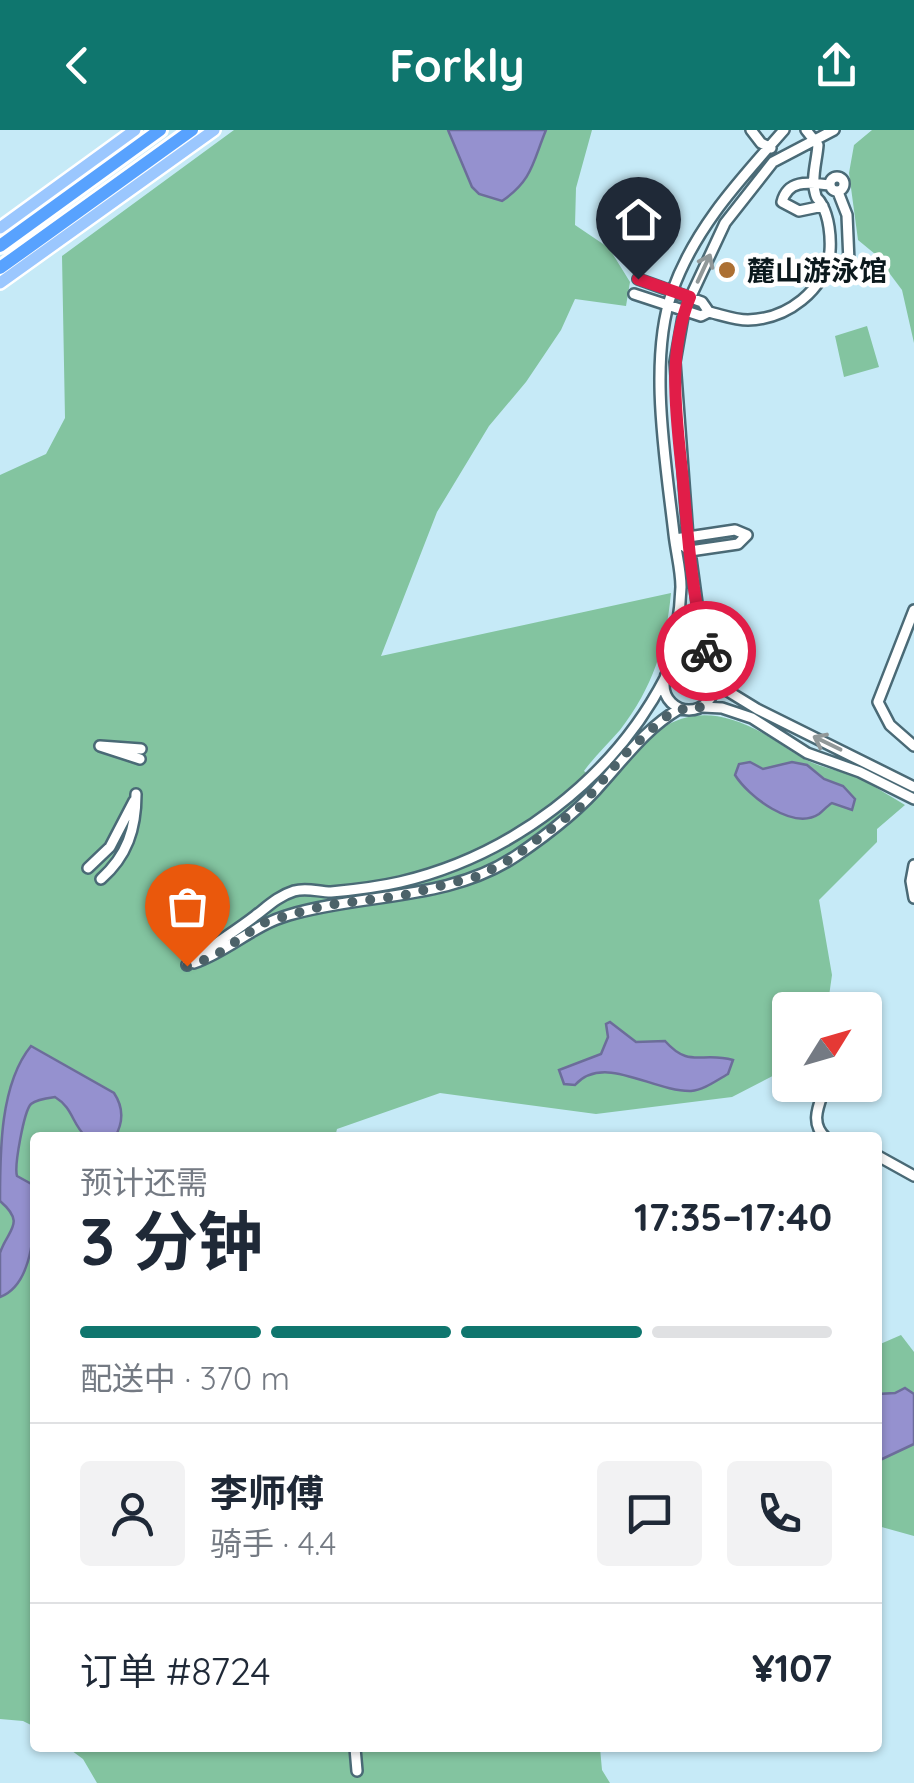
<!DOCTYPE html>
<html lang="zh">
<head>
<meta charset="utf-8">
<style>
	body { margin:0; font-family:Quicksand,"Noto Sans SC",sans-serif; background:#f2f2f3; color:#1f2937; height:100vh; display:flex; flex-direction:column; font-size:38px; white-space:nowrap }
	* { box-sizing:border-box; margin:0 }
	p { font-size:32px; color:#747a83 }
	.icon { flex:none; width:55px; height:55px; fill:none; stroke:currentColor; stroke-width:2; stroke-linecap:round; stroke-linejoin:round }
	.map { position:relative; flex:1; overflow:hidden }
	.drawer { position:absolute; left:30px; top:1002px; width:852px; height:620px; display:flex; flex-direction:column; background:#fff; border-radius:10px; box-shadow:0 2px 8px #0004 }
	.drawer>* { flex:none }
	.needle { width:65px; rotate:53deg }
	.tools { position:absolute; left:772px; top:862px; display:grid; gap:20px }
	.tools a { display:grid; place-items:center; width:110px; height:110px; border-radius:10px; background:#fff; box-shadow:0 2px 8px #0004; font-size:50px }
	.pin { position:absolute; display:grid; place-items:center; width:85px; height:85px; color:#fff; margin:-102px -42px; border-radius:50% 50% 50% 0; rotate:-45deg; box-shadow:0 0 10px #0007 }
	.pin .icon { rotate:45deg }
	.courier { position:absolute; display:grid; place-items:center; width:100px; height:100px; margin:-50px; border:8px solid #e11d48; border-radius:50%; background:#fff; color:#222; box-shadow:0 2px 12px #0007 }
	.summary em { font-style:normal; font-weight:700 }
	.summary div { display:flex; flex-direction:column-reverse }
	.summary { display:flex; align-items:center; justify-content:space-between; height:170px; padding:0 50px }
	h1 { font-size:65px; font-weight:700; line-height:75px }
	.bar { display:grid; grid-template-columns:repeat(4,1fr); gap:15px 10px; align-content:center; height:120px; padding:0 50px }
	.bar i { height:12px; border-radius:8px; background:#e0e1e3 }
	.bar .current { background:#0f766e }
	.bar p { grid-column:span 4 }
	.line { display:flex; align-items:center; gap:25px; padding:0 50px; border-top:2px solid #e0e1e3 }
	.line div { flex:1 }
	.round { display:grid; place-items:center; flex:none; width:105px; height:105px; border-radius:10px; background:#f2f2f3 }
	header { display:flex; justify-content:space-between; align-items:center; height:130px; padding:0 50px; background:#0f766e; color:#fff; font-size:45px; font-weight:700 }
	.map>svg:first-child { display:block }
</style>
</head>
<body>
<header><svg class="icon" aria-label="back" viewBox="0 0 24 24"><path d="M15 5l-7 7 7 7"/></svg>Forkly<svg class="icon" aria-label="share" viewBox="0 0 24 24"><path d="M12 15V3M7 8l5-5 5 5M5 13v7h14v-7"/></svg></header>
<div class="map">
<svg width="914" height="1653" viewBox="0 0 914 1653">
	<rect width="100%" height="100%" fill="#c6eaf7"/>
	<path fill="#83c4a0" d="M234,0H592L576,58L575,95L609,118L630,152L626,176L575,169L561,200L526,252L489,296L437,382L381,526L671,463C666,516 653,557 620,600C608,614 594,627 584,641L604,658C650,598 688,560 766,605C782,614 796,626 813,633C830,640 848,642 864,651C878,658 891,667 905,675L877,699V712L819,770L832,845L827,880H790V937L732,967L596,984L440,963L337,999L335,1007L35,1008V1597L23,1591L0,1589V345L46,324L65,288L62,126Z
		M872,0H914V213L902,160L875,124L858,110L849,43L854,15Z
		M867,196L879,237L844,247L835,206Z
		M901,1205L914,1222V1406L878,1396V1215Z
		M68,1618H600L602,1640L610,1653H97L83,1629Z"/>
	<path fill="#9591cf" stroke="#6c6d9a" stroke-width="2.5" d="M448,0H546C533,31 533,50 502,71L479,64L472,57Z
		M750,632L763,639L792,632L807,635L824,649L843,656L855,669L852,680L832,673C827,676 823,681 819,684C793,701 748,666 735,645L739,634Z
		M610,892L636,912L665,911C690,939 701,921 733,930L728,944C717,950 704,960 691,961C653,962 604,923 575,955L564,954L559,940L601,924L608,907L606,894Z
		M31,916L114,963C124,978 123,993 115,1007H86C72,994 73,978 55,967C47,968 37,969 31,974C24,981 14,1036 17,1046L35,1056C35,1088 36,1154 0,1167C0,1154 0,1135 0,1123C7,1100 27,1094 0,1071C0,1021 0,954 31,916Z
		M905,1258L914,1264V1314L878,1331V1264L895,1263Z"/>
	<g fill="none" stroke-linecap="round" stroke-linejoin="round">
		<g stroke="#4a6a76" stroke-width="14">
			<path id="minor" d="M751,0L761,13L771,18
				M834,0L773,32L725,93L684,181L675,232L688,407L700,495L712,542L726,560L757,579L914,657
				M830 54a7 7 0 1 1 14 0a7 7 0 1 1-14 0Z
				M838,62L847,85L849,132
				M823,76L799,81L782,72C788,48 811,53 829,55
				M634,164L701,186L709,182L702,172L638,149
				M709,182C722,185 735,190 748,190C787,189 825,161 830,121C831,107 829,87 822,75C817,65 817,72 815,62C811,48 817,30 818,15L806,0
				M735,400L747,405L738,414L690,421L675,409Z
				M914,480L878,572L890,595L914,616
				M664 555a25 25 0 1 1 50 0a25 25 0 1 1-50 0Z
				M668,540C675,513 680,486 681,457C681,440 676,422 674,404C666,333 648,231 672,162C695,97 740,50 784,0
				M703,577L722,578L752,588L807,623L860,642L914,669
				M140,629L100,616L141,619
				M914,735L911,751L914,768
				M88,738L110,717L134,671
				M101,749C127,726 136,699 136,664
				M194,833C229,821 253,795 289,785C363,763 449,771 516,726C547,705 579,681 603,652C628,624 647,598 679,579
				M187,835C209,817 233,803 255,786C267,777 278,766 294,761C307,757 318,762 331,762C353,760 378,757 400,752C511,726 612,650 665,548
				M824,960C818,977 810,994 826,1008
				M878,1026L914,1046
				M355,1618L357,1641"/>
		</g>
		<g stroke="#fff" stroke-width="16">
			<path id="major" d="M0,98L135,0
				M0,153L214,0"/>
		</g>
		<g stroke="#fff" stroke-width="18">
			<path id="highway" d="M0,116L160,0
				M0,138L192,0"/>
		</g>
		<use href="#minor" stroke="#fff" stroke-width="9"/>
		<use href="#major" stroke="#9bc7fe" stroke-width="11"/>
		<use href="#highway" stroke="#58a2fe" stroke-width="12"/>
	</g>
	<defs><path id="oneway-shaft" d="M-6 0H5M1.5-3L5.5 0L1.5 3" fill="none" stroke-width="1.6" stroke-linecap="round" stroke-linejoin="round" transform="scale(2.5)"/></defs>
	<g stroke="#919899">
		<use href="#oneway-shaft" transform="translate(704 138) rotate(-65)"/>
		<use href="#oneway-shaft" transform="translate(827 613) rotate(-154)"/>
	</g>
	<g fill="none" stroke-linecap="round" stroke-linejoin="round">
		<path stroke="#4c6269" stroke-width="10" stroke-dasharray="0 18" d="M187,836L213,827L263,793L289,785L327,775L401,766L479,746L513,728L580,677L625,624L664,588L679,579L696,580L710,570L715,552L706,521"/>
		<path stroke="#e11d48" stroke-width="12" d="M638,149L690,167C666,225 677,291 683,351C688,408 692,465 706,521"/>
	</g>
	<circle fill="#ac7033" stroke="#fff" stroke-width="4" cx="727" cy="140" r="10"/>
	<g text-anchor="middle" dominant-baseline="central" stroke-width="9" stroke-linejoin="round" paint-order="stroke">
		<g font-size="28" font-weight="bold" fill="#0b191d" stroke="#fff" text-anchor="start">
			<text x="747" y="140">麓山游泳馆</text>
		</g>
	</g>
</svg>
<div class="tools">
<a><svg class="needle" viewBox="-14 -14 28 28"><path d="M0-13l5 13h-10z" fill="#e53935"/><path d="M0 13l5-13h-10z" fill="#747a83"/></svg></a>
</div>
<div class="pin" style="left:187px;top:836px;background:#ea580c"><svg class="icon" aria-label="bag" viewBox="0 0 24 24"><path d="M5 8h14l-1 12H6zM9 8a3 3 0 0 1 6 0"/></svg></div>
<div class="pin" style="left:638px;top:149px;background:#1f2937"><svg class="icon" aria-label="home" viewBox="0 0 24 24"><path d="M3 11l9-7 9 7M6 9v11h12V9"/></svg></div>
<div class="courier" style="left:706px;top:521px"><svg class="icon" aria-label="bike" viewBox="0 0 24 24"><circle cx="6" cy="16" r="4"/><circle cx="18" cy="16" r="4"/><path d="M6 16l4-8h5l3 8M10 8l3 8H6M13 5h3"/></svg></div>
<section class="drawer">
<div class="summary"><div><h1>3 分钟</h1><p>预计还需</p></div><em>17:35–17:40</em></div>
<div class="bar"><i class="current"></i><i class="current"></i><i class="current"></i><i></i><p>配送中 · 370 m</p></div>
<div class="line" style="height:180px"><a class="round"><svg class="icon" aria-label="person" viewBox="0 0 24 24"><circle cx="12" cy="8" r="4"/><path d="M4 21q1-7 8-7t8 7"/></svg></a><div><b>李师傅</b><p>骑手 · 4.4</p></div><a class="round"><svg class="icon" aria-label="chat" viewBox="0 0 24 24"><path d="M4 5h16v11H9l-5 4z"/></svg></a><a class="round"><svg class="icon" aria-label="phone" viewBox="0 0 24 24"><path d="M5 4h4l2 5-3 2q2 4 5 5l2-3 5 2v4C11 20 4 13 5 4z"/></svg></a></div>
<div class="line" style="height:130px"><div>订单 #8724</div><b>¥107</b></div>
</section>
</div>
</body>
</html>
